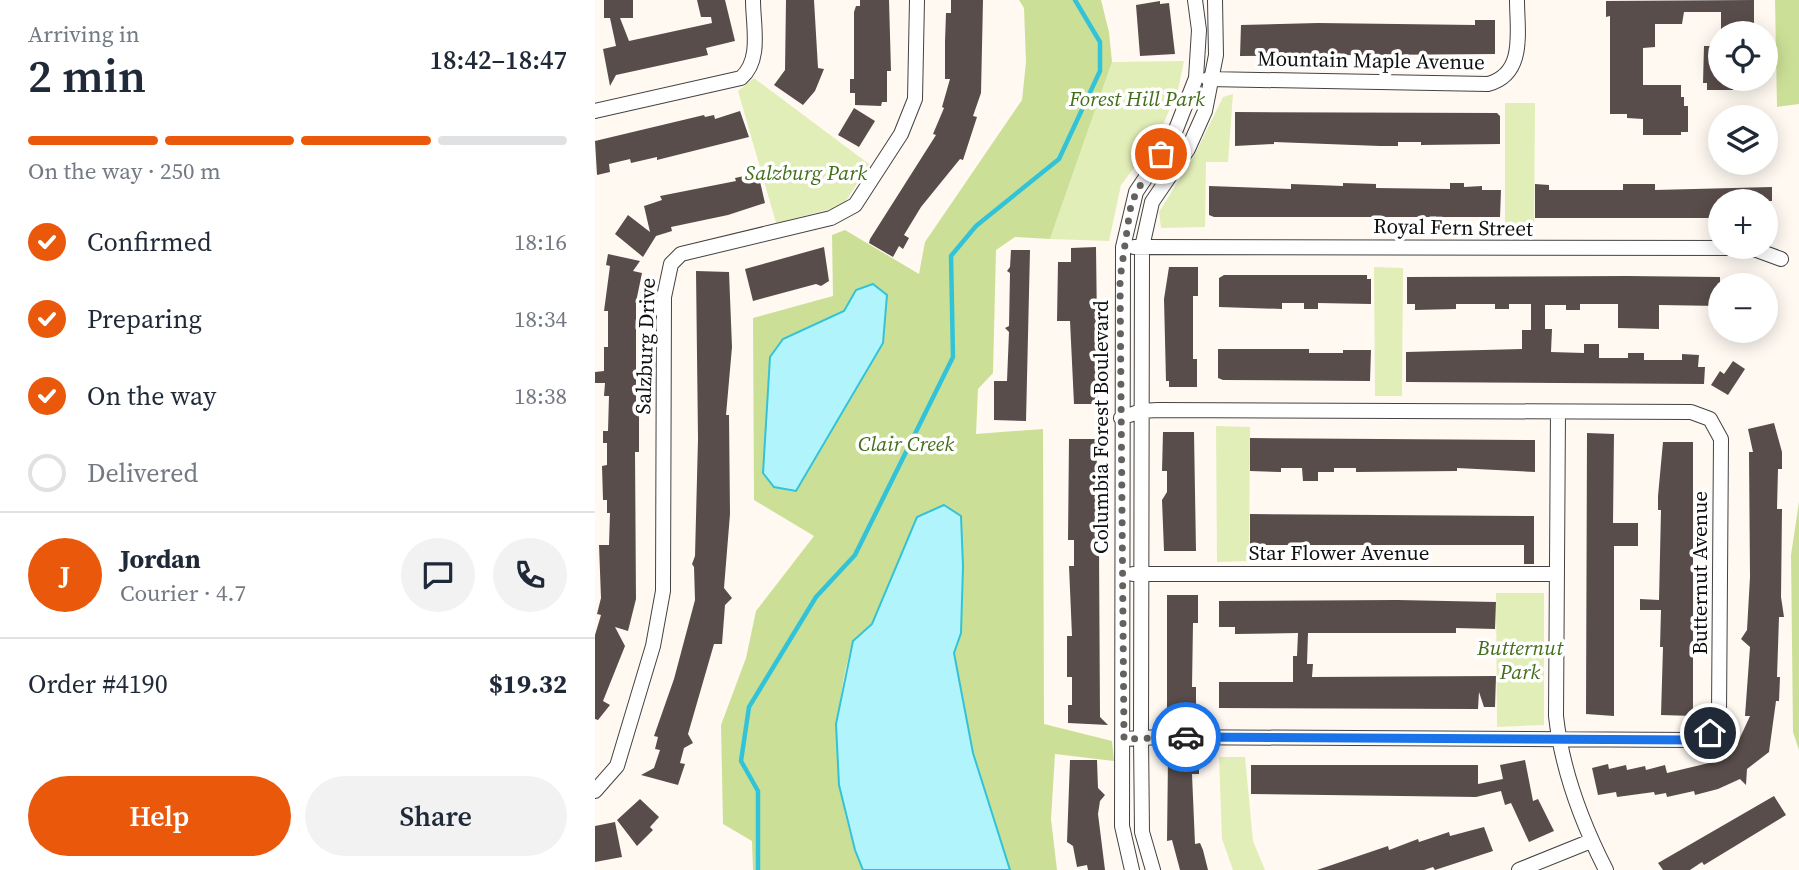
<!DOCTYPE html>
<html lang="en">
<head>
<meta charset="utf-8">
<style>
	body { margin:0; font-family:"Source Serif 4",serif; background:#f2f2f3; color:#1f2937; height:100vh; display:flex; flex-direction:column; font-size:26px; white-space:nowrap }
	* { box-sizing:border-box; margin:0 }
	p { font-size:23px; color:#747a83 }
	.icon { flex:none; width:38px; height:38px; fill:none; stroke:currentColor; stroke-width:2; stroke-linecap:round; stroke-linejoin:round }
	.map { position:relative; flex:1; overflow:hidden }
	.details { display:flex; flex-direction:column; background:#fff; width:595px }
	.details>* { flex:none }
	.controls { position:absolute; left:1113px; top:21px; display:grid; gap:14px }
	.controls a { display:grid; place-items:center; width:70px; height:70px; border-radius:50%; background:#fff; box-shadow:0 4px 18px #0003; font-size:35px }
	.pin { position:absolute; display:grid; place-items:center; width:60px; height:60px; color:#fff; margin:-30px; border:4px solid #fff; border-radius:50%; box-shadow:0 2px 7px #0007 }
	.courier { position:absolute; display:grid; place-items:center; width:70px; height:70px; margin:-35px; border:5px solid #1a73e8; border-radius:50%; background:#fff; color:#222; box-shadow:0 2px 9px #0007 }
	.summary em { font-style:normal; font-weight:600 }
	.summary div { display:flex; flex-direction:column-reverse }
	.summary { display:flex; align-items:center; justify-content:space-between; height:119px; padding:0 28px }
	h1 { font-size:46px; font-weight:600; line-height:52px }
	.bar { display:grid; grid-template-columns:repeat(4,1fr); gap:10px 7px; align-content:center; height:84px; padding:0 28px }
	.bar i { height:9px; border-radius:5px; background:#e0e1e3 }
	.bar .on { background:#ea580c }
	.bar p { grid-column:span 4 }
	.line { display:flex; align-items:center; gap:18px; padding:0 28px; border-top:2px solid #e0e1e3 }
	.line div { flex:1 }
	.round { display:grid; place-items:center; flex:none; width:74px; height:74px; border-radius:37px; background:#f2f2f3 }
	ol { padding:0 28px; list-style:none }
	li { display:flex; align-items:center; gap:21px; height:77px }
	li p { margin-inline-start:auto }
	li .icon { padding:7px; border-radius:50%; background:#ea580c; color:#fff; stroke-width:4 }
	li:last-child { color:#747a83 }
	li i { width:38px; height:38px; border:4px solid #e0e1e3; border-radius:50% }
	.button { display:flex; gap:14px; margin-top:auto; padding:14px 28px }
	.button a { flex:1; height:80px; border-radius:42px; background:#ea580c; color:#fff; font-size:28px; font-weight:600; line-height:80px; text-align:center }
	.button a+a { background:#f2f2f3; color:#1f2937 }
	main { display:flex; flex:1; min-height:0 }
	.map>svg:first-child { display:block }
</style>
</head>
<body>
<main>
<section class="details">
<div class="summary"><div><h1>2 min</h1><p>Arriving in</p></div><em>18:42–18:47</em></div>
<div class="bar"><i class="on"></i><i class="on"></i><i class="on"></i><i></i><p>On the way · 250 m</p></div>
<ol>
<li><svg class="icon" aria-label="check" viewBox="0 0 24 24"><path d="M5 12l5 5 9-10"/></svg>Confirmed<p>18:16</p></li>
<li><svg class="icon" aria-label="check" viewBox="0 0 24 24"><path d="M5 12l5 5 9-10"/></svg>Preparing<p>18:34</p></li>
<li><svg class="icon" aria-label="check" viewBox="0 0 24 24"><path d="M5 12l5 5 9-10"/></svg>On the way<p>18:38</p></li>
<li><i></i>Delivered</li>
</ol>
<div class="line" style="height:126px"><b class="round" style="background:#ea580c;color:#fff">J</b><div><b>Jordan</b><p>Courier · 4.7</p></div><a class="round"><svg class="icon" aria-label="chat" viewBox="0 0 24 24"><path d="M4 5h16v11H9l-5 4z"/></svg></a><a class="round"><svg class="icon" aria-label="phone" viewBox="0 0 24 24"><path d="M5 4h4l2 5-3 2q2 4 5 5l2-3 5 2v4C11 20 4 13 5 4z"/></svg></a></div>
<div class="line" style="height:91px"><div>Order #4190</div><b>$19.32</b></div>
<div class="button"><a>Help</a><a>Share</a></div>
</section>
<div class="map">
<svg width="1204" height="870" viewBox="0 0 1204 870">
	<rect width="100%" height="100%" fill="#fff9f2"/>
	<path fill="#e2eeb8" d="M589,61L583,90L563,136L526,185L514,241L455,239L517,62Z
		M159,78L274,164L251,201L240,208L181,223L143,91Z
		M638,94L633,162H611L610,227L566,228L564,212L600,154L628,97Z
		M910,103H940L939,233L910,234Z
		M779,267L808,268L807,396H780Z
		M621,426L655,427L654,561L622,562Z
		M901,593H949V725L902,727Z
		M624,757H650L658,841L670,870H638L627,839Z"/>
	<path fill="#cbe096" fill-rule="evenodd" d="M424,0H506L514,32L517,62L455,239L420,237L401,250L398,373L383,389L381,434L448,429L449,724L517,741L519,761L460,754L456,819L462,870H415L378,753L359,652L366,633L368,566L366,516L349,506L322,518C308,551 296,590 278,621C273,630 260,635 257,645C235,718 238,799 268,870H158L157,841L128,824L126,725L151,658L161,611L219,536L159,500L158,318L238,296L237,235L250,230L324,274L330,242L427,100L431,62L429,8ZM292,295L288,343L188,339Z
		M1180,0H1204V104L1182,107Z
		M1204,502V750L1198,732L1196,555Z"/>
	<path fill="#b2f4fb" stroke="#33c3d8" stroke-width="2" d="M278,284L292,295L288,343L201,491L179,487L168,473L175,357L188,339L249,311L261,290Z
		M349,505L366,516L368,566L366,633L359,653L378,753L415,870H268L260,850L244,785L241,724L258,641L277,624L322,517Z"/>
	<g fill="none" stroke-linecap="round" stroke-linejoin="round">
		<path stroke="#33c3d8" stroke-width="4.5" d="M163,870V791L146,761L154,707L221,597L260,555L358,357L356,256L381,226L464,159L505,71V42L480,0"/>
	</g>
	<path fill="#594d4b" d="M9,0H38V18H25L34,41L117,23L116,17H106L102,0H130L140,41L111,48L113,55L21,75L15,86L8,49L21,46L15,18H9Z
		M191,0H219L223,68L229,69L220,91L208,105L179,85L190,70Z
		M265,0H294L296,71H292V102H287L286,106L260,105V93H255V79H259V12L261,6H265Z
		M356,0H388L386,93L378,116L382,117L368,160L365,159L326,207L309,235L314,238L308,249L304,246L298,257L274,243L275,239L341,135L338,134L349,108L347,107L355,79H350V41L351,13H356Z
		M1159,0V33H1126V12H1089L1087,24H1060V47L1048,48V85H1086V97H1089V106H1093V132H1086V135H1048V119L1032,118V114H1015V16L1011,17V1Z
		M565,1V4L574,3L580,54L545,56L541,5Z
		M880,20H900V54L645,56L646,25L723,23L880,25Z
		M1109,46H1125V79H1139L1138,90H1112V83H1108Z
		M259,108L280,121L264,147L243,135Z
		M145,111L154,137L62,160V157L36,163L35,159L14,164L15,172L2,175L0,141L109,115L110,117L119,115L120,119Z
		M640,112L902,113L905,116V144L826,145V142H803V146H785L679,142V144L640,146Z
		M163,173L170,203L133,215L76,227L77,231L61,236L48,257L20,234L33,215L55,232L49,206L67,200L65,196L141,181L140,178Z
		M748,183L781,184V188L855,189V183H869V187L887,186V190H906L905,217H619L614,215V186L696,189V184L748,186Z
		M940,184L954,185V190H1028V184H1060V190L1177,187V201H1125V218H940Z
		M229,247L234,281L226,286L221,284L158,301L150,269Z
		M501,247L503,404H479L475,321H462L463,262H476V248Z
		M416,250H435L431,421L399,420V381H412L414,332L410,328L414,326L415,273L412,271L415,267Z
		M13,254L45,261L38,271L47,273L41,302V414H44V452H40L41,599L33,631L20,627L30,646L8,701L15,705L3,720L0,719V635L6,615L2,614L6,598L4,545H14L15,513H12V500H8L7,466L12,465V443H8V431H13L14,396H9L10,383H0V372L9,371V347H13V311H9L15,266L11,265Z
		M574,267H603V296H598V359H602V387H574V381H571L569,299Z
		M101,271L134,272L137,347L131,415H134L135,514L129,588L137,598L130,605L127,644H119L93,734L98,743L89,748L85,763L90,764L83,785L46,775L59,768L65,750L60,749L63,737L59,736L79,679L100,600L99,567L97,564L100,556L103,439Z
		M629,275H772V279H776V304L723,303V309H709V303H687V309L624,307V278Z
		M1032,276L1125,277V306L1064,305V329L1023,328V304H985V310H971V305H950V329H957L956,352L989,353V344H1004V358H1033V353H1049V360H1087V354L1104,355L1103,367H1110L1109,384L811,382V352L927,349V330H936V304H914V309H900V304H861V309L820,310V304H812V277Z
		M623,349H714V353H748V350H776L775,381L628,380L623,378Z
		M1138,361L1150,369L1133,395L1116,385L1125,371L1129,374Z
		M1179,423L1187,452V469H1183L1182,509H1187L1186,597L1189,617H1184L1182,677H1185L1184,701H1181L1174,752L1152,769L1151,785L1145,779L1123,789L1100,795L1099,791L1072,797L1071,793L1060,795L1059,792L1022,797L1021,792L1003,795L997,768L1013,764L1014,769L1031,765L1032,770L1050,766L1051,770L1070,765L1072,773L1114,763L1143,742L1155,716H1150L1155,647L1146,639L1152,630L1155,577L1154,452H1158L1153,429Z
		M568,432H599L601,551H569L567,500L572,492V471H567Z
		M992,433L1019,434L1018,523H1043V546H1019V716L991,714Z
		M655,438L940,440V472L862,468V471L761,472V468H739V472H723V481H708L707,468H686V472L655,471Z
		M474,439H502L501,543L504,549L505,717L513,725L473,723V705H477V677H472V636H477L474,566H479V540H473Z
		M1068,442H1098V716L1066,715L1068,647H1065L1066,610H1045V599L1064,600L1066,510H1063V496Z
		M655,514L939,516V564H929V545H655Z
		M572,595H603V623H598L597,687H601V714H572Z
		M802,600L901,602L900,629L861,628V633H713L712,664H718L717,677L901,676L900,707H889L884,692L883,709L624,708V682H698V656H702L703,633L640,634V627H624V601Z
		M573,758H604V774H597L600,844L605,843L608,850L613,870H585L577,840L572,841Z
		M475,760H502L503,788L510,795L505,801L503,814L510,870H493L492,865L482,867L478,846L472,842Z
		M930,760L938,801L943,799L959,831L934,842L916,803L910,805L906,791L881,797L656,794V765H883V784L908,779L905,765Z
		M1179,796L1191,815L1109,865L1107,862L1095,870H1068L1063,863Z
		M45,799L64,817L55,827L58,830L42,846L22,820Z
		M20,822L27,857L0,862V826Z
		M889,827L898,851L840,870L838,867L829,870H722L793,846L794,850L823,839L824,842L854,832L855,836Z"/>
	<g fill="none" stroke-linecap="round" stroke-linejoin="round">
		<g stroke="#434343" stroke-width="16">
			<path id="street" d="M613,79L893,84C931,74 922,31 922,0
				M0,111L146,78C167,60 158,26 158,0
				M539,247L1156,248L1186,259
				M963,412L961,716C967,770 986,821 1011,870
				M526,418L546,411L563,410L1096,412L1115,419L1126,439L1124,714L1115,733L1097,740L565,737L529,739
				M538,574H962
				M0,791L22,766L58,646L68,591L69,297L76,264L86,254L236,218L260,205L306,134L320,99L322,0
				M537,870L527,826L528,247L541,192L578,137L601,78L604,30L600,0
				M558,870L547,832L546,737L547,247L557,202L593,149L610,111L621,55L620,0
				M924,870L996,841"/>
		</g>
		<use href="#street" stroke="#fff" stroke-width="14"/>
	</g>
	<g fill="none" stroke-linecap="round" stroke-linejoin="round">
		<path stroke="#64625f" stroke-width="7" stroke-dasharray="0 12.6" d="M566,154L541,192L535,210L525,279L529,739L591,737"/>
		<path stroke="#1a73e8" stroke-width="9" d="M591,737L1097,740L1115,733"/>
	</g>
	<g text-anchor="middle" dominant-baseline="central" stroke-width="7" stroke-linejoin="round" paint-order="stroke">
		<g font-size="21" fill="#101010" stroke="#fff">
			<text transform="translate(776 60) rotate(1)">Mountain Maple Avenue</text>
			<text transform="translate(858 227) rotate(1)">Royal Fern Street</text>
			<text transform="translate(50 346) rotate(-88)">Salzburg Drive</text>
			<text transform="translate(505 427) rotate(-90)">Columbia Forest Boulevard</text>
			<text x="744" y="552">Star Flower Avenue</text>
			<text transform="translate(1104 573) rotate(-90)">Butternut Avenue</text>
		</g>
		<g font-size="21" font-style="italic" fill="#426e19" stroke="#fff">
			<text x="542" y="98">Forest Hill Park</text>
			<text x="211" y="172">Salzburg Park</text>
			<text x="311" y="443">Clair Creek</text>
			<text x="925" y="647">Butternut<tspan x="925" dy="24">Park</tspan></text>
		</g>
	</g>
</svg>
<div class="controls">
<a><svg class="icon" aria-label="locate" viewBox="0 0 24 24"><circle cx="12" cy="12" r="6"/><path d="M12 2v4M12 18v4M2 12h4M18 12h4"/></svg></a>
<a><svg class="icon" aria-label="layers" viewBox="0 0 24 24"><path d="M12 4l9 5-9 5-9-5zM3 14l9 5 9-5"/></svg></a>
<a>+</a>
<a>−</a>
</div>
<div class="pin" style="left:566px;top:154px;background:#ea580c"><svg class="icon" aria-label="bag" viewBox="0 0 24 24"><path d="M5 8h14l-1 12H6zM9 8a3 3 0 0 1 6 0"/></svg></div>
<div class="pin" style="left:1115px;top:733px;background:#1f2937"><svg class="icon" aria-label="home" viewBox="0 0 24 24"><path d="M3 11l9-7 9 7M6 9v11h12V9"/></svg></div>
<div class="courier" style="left:591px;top:737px"><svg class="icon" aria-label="car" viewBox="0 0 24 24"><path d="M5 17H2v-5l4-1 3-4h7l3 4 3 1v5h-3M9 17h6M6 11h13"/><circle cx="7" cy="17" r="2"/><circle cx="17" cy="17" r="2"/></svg></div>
</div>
</main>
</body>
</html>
